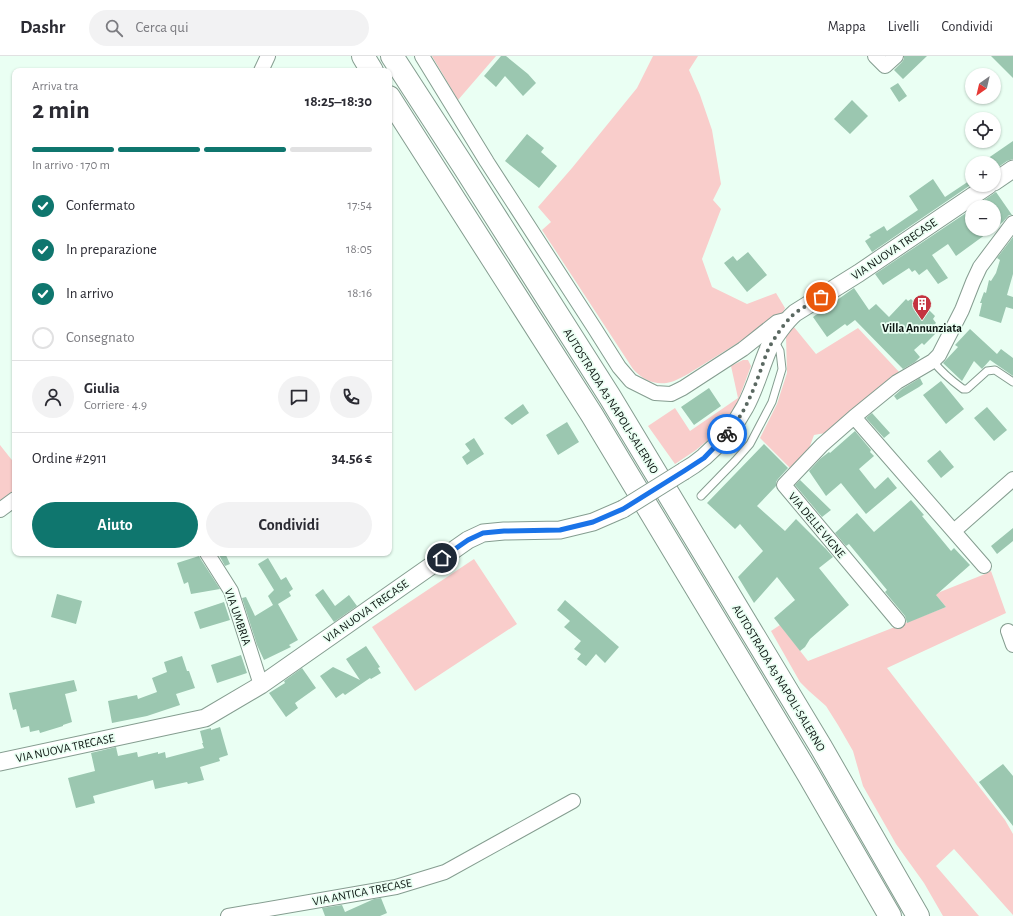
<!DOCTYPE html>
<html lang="it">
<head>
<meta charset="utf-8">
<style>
	body { margin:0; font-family:"Alegreya Sans",sans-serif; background:#f2f2f3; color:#2b2b33; height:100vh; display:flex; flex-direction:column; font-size:15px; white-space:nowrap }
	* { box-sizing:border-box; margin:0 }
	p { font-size:13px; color:#7c7c81 }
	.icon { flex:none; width:22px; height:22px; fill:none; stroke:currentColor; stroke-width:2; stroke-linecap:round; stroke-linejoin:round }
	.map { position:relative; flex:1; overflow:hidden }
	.panel { position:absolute; left:12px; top:12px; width:380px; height:488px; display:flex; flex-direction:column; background:#fff; border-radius:8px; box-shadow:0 1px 3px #0004 }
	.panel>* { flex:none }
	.needle { width:26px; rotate:214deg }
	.tools { position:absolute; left:965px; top:12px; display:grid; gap:8px }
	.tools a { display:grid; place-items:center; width:36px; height:36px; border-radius:50%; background:#fff; box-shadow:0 1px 3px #0004; font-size:20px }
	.pin { position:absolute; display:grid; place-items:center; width:34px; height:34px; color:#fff; margin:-17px; border:2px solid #fff; border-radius:50%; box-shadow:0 1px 4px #0007 }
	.courier { position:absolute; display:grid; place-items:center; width:40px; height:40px; margin:-20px; border:3px solid #1a73e8; border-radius:50%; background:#fff; color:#222; box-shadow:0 1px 5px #0007 }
	.head em { font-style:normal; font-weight:700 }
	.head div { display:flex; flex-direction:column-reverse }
	.head { display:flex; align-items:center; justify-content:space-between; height:68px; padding:0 20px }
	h1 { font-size:26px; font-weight:700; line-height:30px }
	.bar { display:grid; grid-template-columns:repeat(4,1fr); gap:6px 4px; align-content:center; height:48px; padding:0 20px }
	.bar i { height:5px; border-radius:3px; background:#e1e1e2 }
	.bar .active { background:#0f766e }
	.bar p { grid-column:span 4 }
	.line { display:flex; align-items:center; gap:10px; padding:0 20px; border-top:1px solid #e1e1e2 }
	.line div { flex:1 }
	.round { display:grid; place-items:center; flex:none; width:42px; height:42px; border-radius:21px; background:#f2f2f3 }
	ol { padding:0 20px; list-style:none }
	li { display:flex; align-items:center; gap:12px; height:44px }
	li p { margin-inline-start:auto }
	li .icon { padding:4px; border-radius:50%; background:#0f766e; color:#fff; stroke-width:4 }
	li:last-child { color:#7c7c81 }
	li i { width:22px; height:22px; border:2px solid #e1e1e2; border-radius:50% }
	.action { display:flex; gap:8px; margin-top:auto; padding:8px 20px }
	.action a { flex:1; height:46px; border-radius:24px; background:#0f766e; color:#fff; font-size:16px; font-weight:700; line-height:46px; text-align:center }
	.action a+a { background:#f2f2f3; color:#2b2b33 }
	header { display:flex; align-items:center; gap:24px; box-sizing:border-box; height:56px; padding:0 20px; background:#fff; border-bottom:1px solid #e1e1e2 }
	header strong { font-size:19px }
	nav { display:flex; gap:22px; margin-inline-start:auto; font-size:14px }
	.search { width:280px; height:36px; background:#f2f2f3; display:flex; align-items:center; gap:10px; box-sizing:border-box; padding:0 14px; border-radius:22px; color:#7c7c81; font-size:15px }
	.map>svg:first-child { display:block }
</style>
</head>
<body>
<header>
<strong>Dashr</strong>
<div class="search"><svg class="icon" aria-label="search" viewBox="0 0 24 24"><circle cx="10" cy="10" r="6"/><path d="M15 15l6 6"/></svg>Cerca qui</div>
<nav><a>Mappa</a><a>Livelli</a><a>Condividi</a></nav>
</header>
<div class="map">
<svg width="1013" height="860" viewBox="0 0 1013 860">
	<rect width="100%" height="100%" fill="#eafff3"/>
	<path fill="#f9cdcb" d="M432,0H496L458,44Z
		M653,0H698L689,14L700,39L712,74L721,128L713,144L721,153L702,203L712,231L747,248L776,237L785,252L781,260L688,318C684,320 679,323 674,325C658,331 644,325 633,313L542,174L551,166L538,151L572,112L637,32Z
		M794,271L816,298L858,272L901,318L831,376L814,379L807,398L793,415L760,382L777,348L787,317L786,280Z
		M743,304H748L751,310L735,353L715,378L696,394L675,408L648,370L675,352L690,375L738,342L731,310Z
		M0,389L15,408V437L0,449Z
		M474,503L517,568L415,635L372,571Z
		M991,515L1006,557L887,612L1005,764L1013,778V859L954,793L936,810L979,860H943L924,827L896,788L863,730L853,695L838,669L826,650L809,635L800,626L771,575L780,569L808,605L946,551L935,538L985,518Z"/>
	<path fill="#9bc7b0" d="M501,0H506L528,18L536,27L523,40L505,20L496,31L484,20Z
		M904,0H927L903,23L894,14L902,6L904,3Z
		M991,0H1013V22Z
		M898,27L907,40L899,46L890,32Z
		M852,44L868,60L850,78L834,63Z
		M527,78L544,92L541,96L557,110L539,132L505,105Z
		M1013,85V103L1007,105L994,114V107H981Z
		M933,123L945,141L972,123V128L872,196L865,185L871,181L869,179L884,170L887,175L918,154L909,140Z
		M996,136L1012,159H1009L1003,166L994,172V151H974Z
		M972,153V173H993L956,200L948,188L932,199L948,222L938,228L927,213L919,219L915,214L912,216L909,212L883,229L875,218Z
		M1013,181V218L1007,239L1013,241V253L1006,251L1001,267L979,260L982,247H980L984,236L986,237L989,224L991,225L996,217L1000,204L997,202Z
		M748,196L767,219L747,236L724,207L733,200L737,205Z
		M854,232L869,254L876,248L889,261L906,243L908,245L911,243L915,247L917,246L921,250L923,248L935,260L933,263L936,267L934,269L938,273L936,275L937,276L924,289L922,287L914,294L920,301L915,306L903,313L855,264L847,270L845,268L827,281L813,261Z
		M970,273L997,298L1001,293L1013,302V320L990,304L982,313L974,305L962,325L943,307L958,291L955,289Z
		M920,322L923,328L919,331L897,344L894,340L902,333Z
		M941,325L964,353L946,368L923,339Z
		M709,332L721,350L694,369L681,351Z
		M523,348L529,357L512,369L504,362Z
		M987,351L1007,374L994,385L974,362Z
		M872,357L890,377L884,382L866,362Z
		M567,366L579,386L558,399L546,379Z
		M855,375L871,394L870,396L874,400L859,413L875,433L888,421L897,432L866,458L841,427L826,440L809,415L820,403L829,396L830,397Z
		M474,382L484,398L467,409L462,401L470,395L465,388Z
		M764,388L788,412L778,423L776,426V430L757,450L785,475L796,463L826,493L833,501L819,512L849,549L810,583L805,591L800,595L774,562L795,544L777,521L754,547L738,521L763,495L740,468L735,473L707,447Z
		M940,394L954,411L941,422L927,405Z
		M800,424L831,454L822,461L795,429Z
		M911,444L924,459L922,460L951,495L954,492L970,509L936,539L946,551L907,567L905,560L885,536L887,534L849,488L846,490L835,477L857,457L874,476Z
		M1013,472V485L997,498L991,490Z
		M224,497H225L230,508L225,510L219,499Z
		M199,500L200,502L220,533L191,538L188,526L184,528L177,507Z
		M268,502L281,524L286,521L293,533L289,536L291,540L278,548L298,584L289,589L291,591L264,604L257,589L242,542L246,541L255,560L273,549L268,540L274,534L258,508Z
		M323,533L335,550L349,539L357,550L334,566L315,539Z
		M57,538L82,545L76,568L51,561Z
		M565,544L619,591L605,607L596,598L586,610L577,603L581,598L574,593L581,585L564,571L570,565L557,554Z
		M224,546L230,564L200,573L194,556Z
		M366,590L380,611L378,612L381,617L371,623L370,622L345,639L343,637L336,642L320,620L333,611L360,624L346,603Z
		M241,599L247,617L217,627L211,609Z
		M182,600L187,615H189L195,632L176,638L180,649L147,660L112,667L108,645L137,639L138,643L157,636L152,622L167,616L164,606Z
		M302,612L316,632L295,647L298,652L286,661L269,637L285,627L284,625Z
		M74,624L77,635L65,638L72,666L63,669V670L40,677L39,674L30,676L29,670L21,672L16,653L13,654L9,637Z
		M220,671L228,699L219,702L220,705L200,711L204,724L188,728L187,726L155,733L153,724L93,740L95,747L76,752L68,722L95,715L91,697L116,691L118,700L137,696L138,701L158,696V698L165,696L166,702L204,692L202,687H203L200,675L211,672V674Z
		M1003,708L1013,720V770L979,726Z
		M381,842L387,857L380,860H325L322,852L342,849L345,856L374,843Z"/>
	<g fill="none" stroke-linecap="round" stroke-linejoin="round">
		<g stroke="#859d90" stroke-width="9">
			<path id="service" d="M933,305C942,317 952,325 963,333H967L987,315L995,314L1013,326
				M701,440L735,405L750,388L772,346L782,313L780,295L774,284"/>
		</g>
		<g stroke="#859d90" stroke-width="16">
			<path id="minor" d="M422,0L487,106L595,273L619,311L631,325L655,337L671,338L683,332L743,293L777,266L789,263
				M875,0L885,10L896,0
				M261,15L268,0
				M854,361L984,510
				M0,454L15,443
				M954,475L1013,423
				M207,497L231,535L261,629
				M898,565L784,429L822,389L854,361L897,326L933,305L939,299L962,254L973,226L980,211L1013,167
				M1008,575L1013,589
				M228,860L396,831L445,816L573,745"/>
		</g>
		<g stroke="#859d90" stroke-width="19">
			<path id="tertiary" d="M994,126L1013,113
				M684,415C691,411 698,406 704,401C720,387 735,370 745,351C755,333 760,313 768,294C772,283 786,265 795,257L859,217L989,129
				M0,706L205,662L261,629L468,484L483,477L504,475L560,474L593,466L623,453"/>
		</g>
		<g stroke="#859d90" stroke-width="24">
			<path id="motorway" d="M363,0L372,15
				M392,0L464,111L610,341L821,691L918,860
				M389,41L592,359L739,603L808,718L890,860"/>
		</g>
		<use href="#service" stroke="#fff" stroke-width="7"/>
		<use href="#minor" stroke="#fff" stroke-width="14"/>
		<use href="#tertiary" stroke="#fff" stroke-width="17"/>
		<use href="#motorway" stroke="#fff" stroke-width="22"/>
		<g stroke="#859d90" stroke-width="19" stroke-linecap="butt">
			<path id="tertiary-bridge" d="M623,453L684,415"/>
		</g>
		<use href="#tertiary-bridge" stroke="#fff" stroke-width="17"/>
	</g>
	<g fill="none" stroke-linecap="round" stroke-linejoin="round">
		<path stroke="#5a6861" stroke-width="4" stroke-dasharray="0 7.2" d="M727,378C743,360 752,338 760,316C763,308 765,300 769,292C773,284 783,269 790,262C798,253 811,248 821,241"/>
		<path stroke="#1a73e8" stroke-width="5" d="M442,502L468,484L483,477L504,475L560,474L593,466L623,453L684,415L704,402L727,378"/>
	</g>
	<defs>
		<g id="building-pin" transform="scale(1)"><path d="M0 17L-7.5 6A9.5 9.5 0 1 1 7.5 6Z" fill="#c43440" stroke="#eafff3"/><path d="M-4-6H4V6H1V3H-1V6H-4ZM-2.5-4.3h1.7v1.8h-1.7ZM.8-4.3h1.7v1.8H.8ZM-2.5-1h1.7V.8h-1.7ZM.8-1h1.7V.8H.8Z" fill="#fff"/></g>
	</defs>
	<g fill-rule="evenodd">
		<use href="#building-pin" x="922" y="248"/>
	</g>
	<g text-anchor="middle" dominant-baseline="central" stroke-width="3.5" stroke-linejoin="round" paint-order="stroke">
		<g font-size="12" fill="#0d1612" stroke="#eafff3">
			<text transform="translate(894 193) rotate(-34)">VIA NUOVA TRECASE</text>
			<text transform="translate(611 345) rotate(58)">AUTOSTRADA A3 NAPOLI-SALERNO</text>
			<text transform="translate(817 469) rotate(50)">VIA DELLE VIGNE</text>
			<text transform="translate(366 555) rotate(-35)">VIA NUOVA TRECASE</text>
			<text transform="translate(238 561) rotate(71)">VIA UMBRIA</text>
			<text transform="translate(779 622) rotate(59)">AUTOSTRADA A3 NAPOLI-SALERNO</text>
			<text transform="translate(65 692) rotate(-12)">VIA NUOVA TRECASE</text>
			<text transform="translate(362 836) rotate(-11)">VIA ANTICA TRECASE</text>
		</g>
		<g font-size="12" font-weight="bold" fill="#0d1612" stroke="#eafff3">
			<text x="922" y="272">Villa Annunziata</text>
		</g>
	</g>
</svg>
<div class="tools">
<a><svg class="needle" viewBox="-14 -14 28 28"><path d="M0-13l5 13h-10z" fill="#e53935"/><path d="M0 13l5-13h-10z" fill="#7c7c81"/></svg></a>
<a><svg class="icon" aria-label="locate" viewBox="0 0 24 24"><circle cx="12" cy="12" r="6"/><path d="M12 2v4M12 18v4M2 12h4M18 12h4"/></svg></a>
<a>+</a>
<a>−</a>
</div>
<div class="pin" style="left:821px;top:241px;background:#ea580c"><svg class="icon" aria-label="bag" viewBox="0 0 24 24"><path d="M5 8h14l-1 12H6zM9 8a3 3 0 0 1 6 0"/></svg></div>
<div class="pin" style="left:442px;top:502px;background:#1f2937"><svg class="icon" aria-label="home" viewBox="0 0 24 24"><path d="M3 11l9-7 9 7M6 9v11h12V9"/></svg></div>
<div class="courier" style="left:727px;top:378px"><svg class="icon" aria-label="bike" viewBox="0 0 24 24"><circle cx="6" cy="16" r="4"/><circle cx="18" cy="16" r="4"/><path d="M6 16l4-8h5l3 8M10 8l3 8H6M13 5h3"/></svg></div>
<section class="panel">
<div class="head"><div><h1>2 min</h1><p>Arriva tra</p></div><em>18:25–18:30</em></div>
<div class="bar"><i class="active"></i><i class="active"></i><i class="active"></i><i></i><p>In arrivo · 170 m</p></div>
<ol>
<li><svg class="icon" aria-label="check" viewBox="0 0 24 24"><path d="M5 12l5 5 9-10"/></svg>Confermato<p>17:54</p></li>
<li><svg class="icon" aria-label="check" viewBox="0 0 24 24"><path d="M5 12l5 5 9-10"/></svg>In preparazione<p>18:05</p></li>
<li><svg class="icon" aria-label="check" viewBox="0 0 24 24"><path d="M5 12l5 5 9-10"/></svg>In arrivo<p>18:16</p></li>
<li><i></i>Consegnato</li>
</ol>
<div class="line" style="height:72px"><a class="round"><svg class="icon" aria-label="person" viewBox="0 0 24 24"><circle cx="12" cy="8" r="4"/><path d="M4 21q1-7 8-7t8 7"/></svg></a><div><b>Giulia</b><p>Corriere · 4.9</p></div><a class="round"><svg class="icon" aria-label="chat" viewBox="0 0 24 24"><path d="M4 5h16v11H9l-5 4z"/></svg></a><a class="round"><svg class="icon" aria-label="phone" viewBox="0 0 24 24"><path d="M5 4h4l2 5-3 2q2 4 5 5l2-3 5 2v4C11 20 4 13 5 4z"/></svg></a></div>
<div class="line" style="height:52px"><div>Ordine #2911</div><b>34.56 €</b></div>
<div class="action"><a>Aiuto</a><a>Condividi</a></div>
</section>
</div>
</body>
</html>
